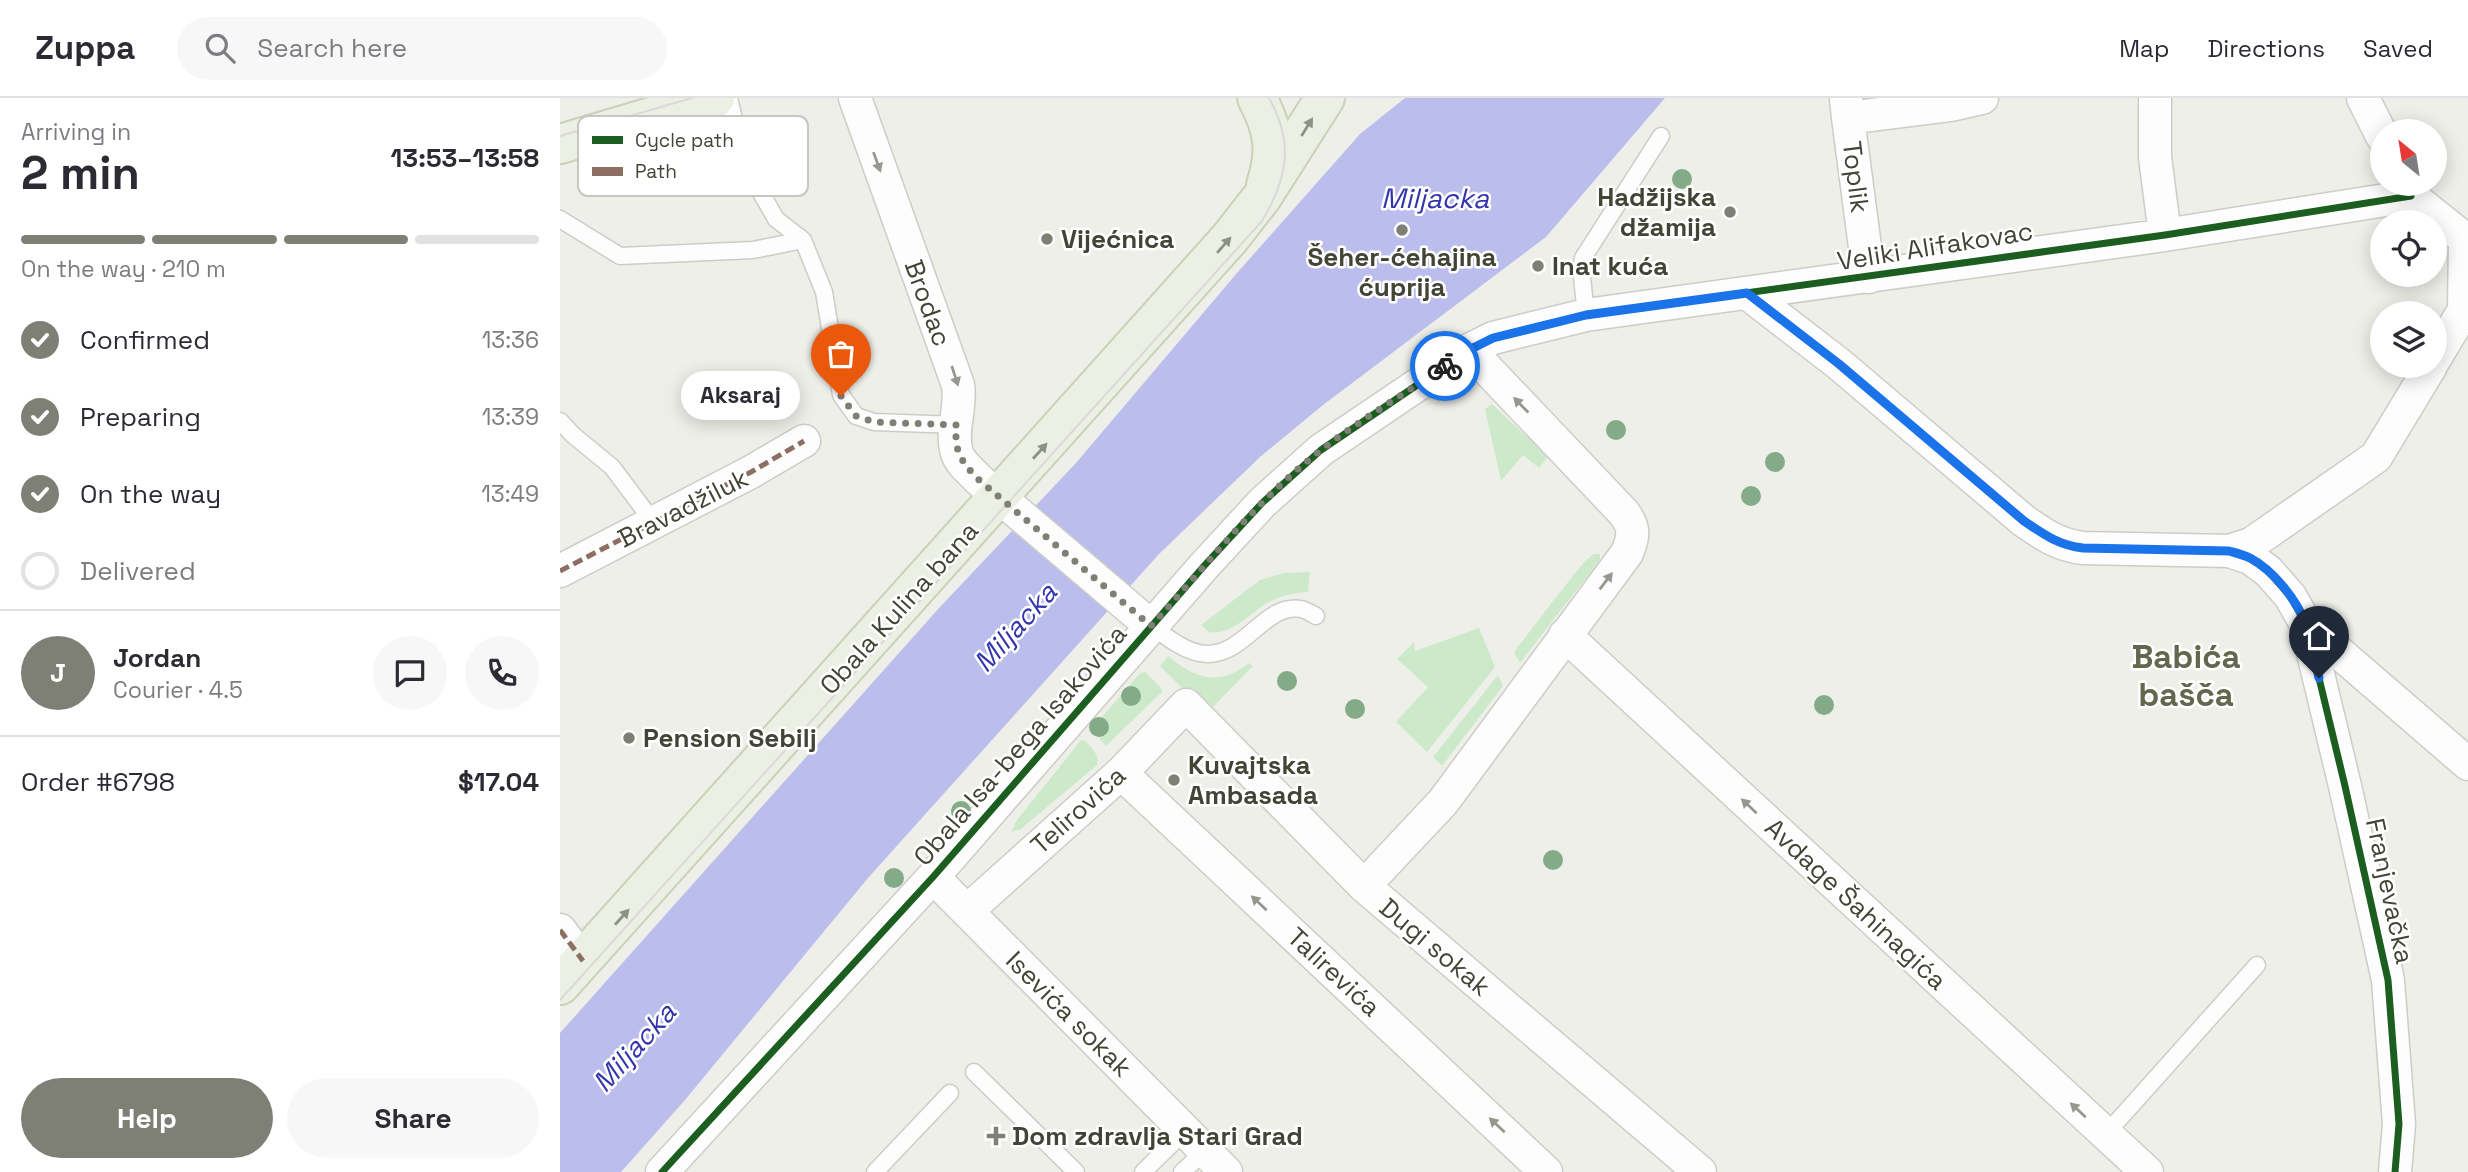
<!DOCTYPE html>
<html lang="en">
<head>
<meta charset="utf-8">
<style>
	body { margin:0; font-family:"Space Grotesk",sans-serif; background:#f7f7f7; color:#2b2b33; height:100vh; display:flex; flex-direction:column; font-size:26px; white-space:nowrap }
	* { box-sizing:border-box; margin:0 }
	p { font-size:23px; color:#7c7c81 }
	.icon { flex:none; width:38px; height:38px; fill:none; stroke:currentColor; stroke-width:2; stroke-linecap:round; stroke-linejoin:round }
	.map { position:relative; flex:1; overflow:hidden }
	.sheet { display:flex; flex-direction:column; background:#fff; width:560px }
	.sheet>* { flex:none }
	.needle { width:46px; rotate:330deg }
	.fabs { position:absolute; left:1810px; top:21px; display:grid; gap:14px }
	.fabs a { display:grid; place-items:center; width:77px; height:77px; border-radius:50%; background:#fff; box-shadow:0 4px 18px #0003; font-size:35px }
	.pin { position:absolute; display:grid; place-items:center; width:60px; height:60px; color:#fff; margin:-72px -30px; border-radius:50% 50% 50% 0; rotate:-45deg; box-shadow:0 0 7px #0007 }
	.pin .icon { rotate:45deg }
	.courier { position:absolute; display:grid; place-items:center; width:70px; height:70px; margin:-35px; border:5px solid #1a73e8; border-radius:50%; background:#fff; color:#222; box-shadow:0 2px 9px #0007 }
	.bubble { position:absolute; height:49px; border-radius:24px; background:#fff; box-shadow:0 4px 18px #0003; font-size:23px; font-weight:700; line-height:49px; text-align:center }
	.head em { font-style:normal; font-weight:700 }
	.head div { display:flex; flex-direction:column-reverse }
	.head { display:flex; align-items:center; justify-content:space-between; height:119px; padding:0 21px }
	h1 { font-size:46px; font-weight:700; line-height:52px }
	.bar { display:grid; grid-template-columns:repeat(4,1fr); gap:10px 7px; align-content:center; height:84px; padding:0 21px }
	.bar i { height:9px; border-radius:5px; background:#e1e1e2 }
	.bar .current { background:#7e8075 }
	.bar p { grid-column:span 4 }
	.line { display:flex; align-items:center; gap:18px; padding:0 21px; border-top:2px solid #e1e1e2 }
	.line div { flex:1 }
	.round { display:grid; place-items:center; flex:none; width:74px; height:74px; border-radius:37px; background:#f7f7f7 }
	ol { padding:0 21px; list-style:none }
	li { display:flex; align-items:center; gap:21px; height:77px }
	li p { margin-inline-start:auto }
	li .icon { padding:7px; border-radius:50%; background:#7e8075; color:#fff; stroke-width:4 }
	li:last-child { color:#7c7c81 }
	li i { width:38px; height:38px; border:4px solid #e1e1e2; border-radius:50% }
	.action { display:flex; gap:14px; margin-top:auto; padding:14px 21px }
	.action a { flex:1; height:80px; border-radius:42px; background:#7e8075; color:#fff; font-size:28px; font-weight:700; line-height:80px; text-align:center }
	.action a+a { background:#f7f7f7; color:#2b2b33 }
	header { display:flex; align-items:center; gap:42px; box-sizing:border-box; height:98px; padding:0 35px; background:#fff; border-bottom:2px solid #e1e1e2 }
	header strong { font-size:33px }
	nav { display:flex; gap:38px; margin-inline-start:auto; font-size:24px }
	.search { width:490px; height:63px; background:#f7f7f7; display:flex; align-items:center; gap:18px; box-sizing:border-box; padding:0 24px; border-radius:38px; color:#7c7c81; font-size:26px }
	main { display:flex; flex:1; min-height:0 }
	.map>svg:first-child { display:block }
</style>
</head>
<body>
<header>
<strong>Zuppa</strong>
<div class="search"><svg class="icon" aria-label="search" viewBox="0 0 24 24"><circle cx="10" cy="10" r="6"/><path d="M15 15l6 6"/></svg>Search here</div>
<nav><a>Map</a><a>Directions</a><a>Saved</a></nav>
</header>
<main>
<section class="sheet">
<div class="head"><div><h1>2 min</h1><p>Arriving in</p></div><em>13:53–13:58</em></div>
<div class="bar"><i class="current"></i><i class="current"></i><i class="current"></i><i></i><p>On the way · 210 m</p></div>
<ol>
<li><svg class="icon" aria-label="check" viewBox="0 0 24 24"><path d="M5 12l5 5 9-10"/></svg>Confirmed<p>13:36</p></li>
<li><svg class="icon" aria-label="check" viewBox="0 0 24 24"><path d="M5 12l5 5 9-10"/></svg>Preparing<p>13:39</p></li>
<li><svg class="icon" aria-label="check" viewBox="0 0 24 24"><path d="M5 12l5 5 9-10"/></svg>On the way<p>13:49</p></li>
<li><i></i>Delivered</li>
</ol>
<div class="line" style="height:126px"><b class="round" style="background:#7e8075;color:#fff">J</b><div><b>Jordan</b><p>Courier · 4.5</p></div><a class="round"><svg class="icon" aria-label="chat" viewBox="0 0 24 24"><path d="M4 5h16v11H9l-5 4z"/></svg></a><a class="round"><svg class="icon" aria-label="phone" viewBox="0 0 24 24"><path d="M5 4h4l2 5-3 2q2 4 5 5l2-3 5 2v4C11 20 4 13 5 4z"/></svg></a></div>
<div class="line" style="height:91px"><div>Order #6798</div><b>$17.04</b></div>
<div class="action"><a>Help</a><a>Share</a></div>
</section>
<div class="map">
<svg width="1908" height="1074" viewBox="0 0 1908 1074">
	<rect width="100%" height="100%" fill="#eeefe9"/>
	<path fill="#cceaca" d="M932,306L988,359L979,370L963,357L941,383L925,311Z
		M1034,456H1040V462L960,565L954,554L996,499L1026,462Z
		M750,474L748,494C735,495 722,497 709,504C691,514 672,538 649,534L641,527L700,482L724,475Z
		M919,530L935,569L867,654L836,624L868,589L837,561L854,544L855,553Z
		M608,558C636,581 659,589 689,565L693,568L647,615L600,568Z
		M585,574L601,590L602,594L546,648L533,632V629L580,575Z
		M938,577L943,588L882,668L873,659Z
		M521,642L525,643C532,650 540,657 537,667L461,731L451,734L457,722Z"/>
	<path fill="#bbbdec" d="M845,0H1105L986,139L763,307L700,359L599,456L308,780L125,1002L61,1074H0V935L380,509L516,365L677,175L800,36Z"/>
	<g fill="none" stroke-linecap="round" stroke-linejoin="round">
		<g stroke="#cccdc7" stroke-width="19">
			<path id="lane" d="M169,0L180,47L200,93L216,121L243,142L264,194L281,297L296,318L314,324L397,327
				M0,121L60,158L193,152L243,142
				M1026,217L1021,170L1023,160L1101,38
				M0,323L13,337L52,369L94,425
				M591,528C606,538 621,551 639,555C683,564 703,504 741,511C746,512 752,516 756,518
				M414,974L516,1074
				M1545,1037L1697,867
				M315,1074L390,995
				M583,1074L625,1033
				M622,1074L645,1053"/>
		</g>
		<g stroke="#cccdc7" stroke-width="35">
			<path id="street" d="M295,0L398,287C402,309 390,333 397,355C400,365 411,373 418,381L591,528
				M1595,0V59L1605,137
				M1803,0L1822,38
				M1286,1L1288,20L1391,7L1422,0
				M1288,20L1309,179
				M1846,86L1851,98L1905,141L1908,146
				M1187,195L1279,266L1464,423C1485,437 1498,447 1523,450L1669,453L1690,460L1708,473L1730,498L1746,526L1785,688L1828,882L1839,1026L1835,1074
				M1874,262L1904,212L1905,141
				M1669,453L1691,446L1816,359L1871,268
				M0,473L191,374L244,343
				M1746,526L1908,666
				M1005,537L1587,1074
				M561,675L986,1074
				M373,779L666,1074
				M804,788L883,704L1067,455C1074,438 1075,430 1064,415L909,252
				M407,813L561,675L626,607L804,788L1140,1074
				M0,832L23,863
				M102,1074L373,779L644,468L702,405L761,352L909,252L933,240L1026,217L1605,137L1851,98"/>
		</g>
		<g stroke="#cad1b7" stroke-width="42">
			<path id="primary" d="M697,0C714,32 717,53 706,87
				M0,46L155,0
				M0,887L670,140L702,99L765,0"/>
		</g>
		<use href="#lane" stroke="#fcfdfc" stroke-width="16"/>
		<use href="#street" stroke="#fcfdfc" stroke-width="32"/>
		<use href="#primary" stroke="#ecf0e4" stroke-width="38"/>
		<path stroke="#d9d9d8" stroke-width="2" d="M0,38L132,0
			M0,902L702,123C728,80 734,44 709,0"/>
		<path stroke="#8d6e63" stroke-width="5" stroke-dasharray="10 5" stroke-linecap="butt" d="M0,473L191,374L244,343
			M0,832L23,863"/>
		<g stroke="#fff" stroke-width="11">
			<path id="cycleway" d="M1187,195L1279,266L1464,423C1485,437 1498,447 1523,450L1669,453L1690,460L1708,473L1730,498L1746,526L1785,688L1828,882L1839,1026L1835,1074
				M102,1074L373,779L644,468L702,405L761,352L909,252L933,240L1026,217L1605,137L1851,98"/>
		</g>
		<use href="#cycleway" stroke="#1b5e20" stroke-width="7"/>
	</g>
	<g fill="#83ab88">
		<circle cx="1122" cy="81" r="10"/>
		<circle cx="1056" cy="332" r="10"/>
		<circle cx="1215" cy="364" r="10"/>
		<circle cx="1191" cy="398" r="10"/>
		<circle cx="727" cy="583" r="10"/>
		<circle cx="571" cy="598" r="10"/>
		<circle cx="1264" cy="607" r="10"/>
		<circle cx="795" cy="611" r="10"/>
		<circle cx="539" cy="629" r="10"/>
		<circle cx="401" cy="713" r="10"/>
		<circle cx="993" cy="762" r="10"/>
		<circle cx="334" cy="780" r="10"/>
	</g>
	<defs><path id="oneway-solid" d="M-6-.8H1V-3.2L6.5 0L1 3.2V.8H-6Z" transform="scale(1.75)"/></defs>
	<g fill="#8e9284">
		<use href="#oneway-solid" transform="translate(747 29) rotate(-58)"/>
		<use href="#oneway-solid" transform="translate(664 147) rotate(-49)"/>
		<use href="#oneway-solid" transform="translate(480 353) rotate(-48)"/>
		<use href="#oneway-solid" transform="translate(62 819) rotate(-48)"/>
	</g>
	<g fill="#96988f">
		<use href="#oneway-solid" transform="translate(317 64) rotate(70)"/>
		<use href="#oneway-solid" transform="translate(395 278) rotate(72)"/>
		<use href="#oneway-solid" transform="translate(961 307) rotate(-134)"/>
		<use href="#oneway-solid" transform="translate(1046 483) rotate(-53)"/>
		<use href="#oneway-solid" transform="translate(1189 708) rotate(-137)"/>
		<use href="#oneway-solid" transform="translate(699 805) rotate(-137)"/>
		<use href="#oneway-solid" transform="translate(1518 1012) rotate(-137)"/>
		<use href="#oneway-solid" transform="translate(937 1027) rotate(-137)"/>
	</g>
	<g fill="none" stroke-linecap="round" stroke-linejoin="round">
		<path stroke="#7e8075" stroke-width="7" stroke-dasharray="0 12.6" d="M281,298L296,318L314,324L397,327C393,352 401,363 418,381L591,528C639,476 683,419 737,372C782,332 836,302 885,268"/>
		<path stroke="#1a73e8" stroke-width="9" d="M885,268L909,252L933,240L1026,217L1187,195L1279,266L1464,423C1485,437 1498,447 1523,450L1669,453C1676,455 1684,457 1690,460C1713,472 1737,502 1746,527C1753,543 1755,563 1759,580"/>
	</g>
	<g fill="#7e8075" stroke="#fff" stroke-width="2.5">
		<circle cx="1170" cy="114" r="7"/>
		<circle cx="842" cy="132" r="7"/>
		<circle cx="487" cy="141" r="7"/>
		<circle cx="978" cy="168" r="7"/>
		<circle cx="69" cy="640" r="7"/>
		<circle cx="614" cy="682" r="7"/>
		<path d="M432.5 1027.5h7v7h7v7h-7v7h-7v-7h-7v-7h7z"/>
	</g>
	<g text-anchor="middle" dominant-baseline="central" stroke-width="5" stroke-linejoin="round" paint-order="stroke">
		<g font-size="26" fill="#424536" stroke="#fff">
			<text transform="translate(1296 79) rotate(83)">Toplik</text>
			<text transform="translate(1375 148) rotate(-9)">Veliki Alifakovac</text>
			<text transform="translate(368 205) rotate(70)">Brodac</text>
			<text transform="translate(123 410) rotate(-27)">Bravadžiluk</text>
			<text transform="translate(339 510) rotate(-48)">Obala Kulina bana</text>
			<text transform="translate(460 647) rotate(-49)">Obala Isa-bega Isakovića</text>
			<text transform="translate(518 712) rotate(-42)">Telirovića</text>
			<text transform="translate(1830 793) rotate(78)">Franjevačka</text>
			<text transform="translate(1296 806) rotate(43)">Avdage Šahinagića</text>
			<text transform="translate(875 849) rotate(40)">Dugi sokak</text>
			<text transform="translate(774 874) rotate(43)">Talirevića</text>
			<text transform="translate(509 916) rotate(45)">Isevića sokak</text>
		</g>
		<g font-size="26" font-weight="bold" fill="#424536" stroke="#fff" text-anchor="start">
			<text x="1156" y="99" text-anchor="end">Hadžijska<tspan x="1156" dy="30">džamija</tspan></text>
			<text x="501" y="141">Vijećnica</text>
			<text x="842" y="159" text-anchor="middle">Šeher-ćehajina<tspan x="842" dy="30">ćuprija</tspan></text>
			<text x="992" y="168">Inat kuća</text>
			<text x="83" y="640">Pension Sebilj</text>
			<text x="628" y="667">Kuvajtska<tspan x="628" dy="30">Ambasada</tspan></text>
			<text x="452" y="1038">Dom zdravlja Stari Grad</text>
		</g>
		<g font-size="28" font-style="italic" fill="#3335ac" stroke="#fff">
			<text x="875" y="100">Miljacka</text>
			<text transform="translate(455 529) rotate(-48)">Miljacka</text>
			<text transform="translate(74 949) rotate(-48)">Miljacka</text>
		</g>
		<g font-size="33" font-weight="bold" fill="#63674d" stroke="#fff">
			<text x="1626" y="559">Babića<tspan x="1626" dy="38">bašča</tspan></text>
		</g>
	</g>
	<rect x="18" y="18" width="230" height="80" rx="10" fill="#fff" stroke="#c6c7c3" stroke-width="2"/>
	<rect x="32" y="38" width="31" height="8" fill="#1b5e20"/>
	<rect x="32" y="69" width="31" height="9" fill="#8d6e63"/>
	<g font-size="19" fill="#424536">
		<text x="75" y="49">Cycle path</text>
		<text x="75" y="80">Path</text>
	</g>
</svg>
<div class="fabs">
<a><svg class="needle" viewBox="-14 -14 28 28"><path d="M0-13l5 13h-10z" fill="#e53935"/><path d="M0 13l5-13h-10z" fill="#7c7c81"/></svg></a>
<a><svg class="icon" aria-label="locate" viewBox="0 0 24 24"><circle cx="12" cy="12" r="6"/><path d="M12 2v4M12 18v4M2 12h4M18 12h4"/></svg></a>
<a><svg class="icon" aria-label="layers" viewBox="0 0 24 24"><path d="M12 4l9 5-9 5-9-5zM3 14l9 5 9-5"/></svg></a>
</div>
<div class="pin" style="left:281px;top:298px;background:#ea580c"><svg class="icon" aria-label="bag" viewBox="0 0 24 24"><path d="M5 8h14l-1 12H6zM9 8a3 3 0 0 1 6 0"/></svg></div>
<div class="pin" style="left:1759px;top:580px;background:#1f2937"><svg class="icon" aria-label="home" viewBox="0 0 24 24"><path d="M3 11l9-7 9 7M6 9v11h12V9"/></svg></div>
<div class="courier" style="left:885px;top:268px"><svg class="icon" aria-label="bike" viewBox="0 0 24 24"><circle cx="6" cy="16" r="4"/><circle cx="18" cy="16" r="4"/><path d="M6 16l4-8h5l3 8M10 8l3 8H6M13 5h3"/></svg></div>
<div class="bubble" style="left:121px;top:273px;width:119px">Aksaraj</div>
</div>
</main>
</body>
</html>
